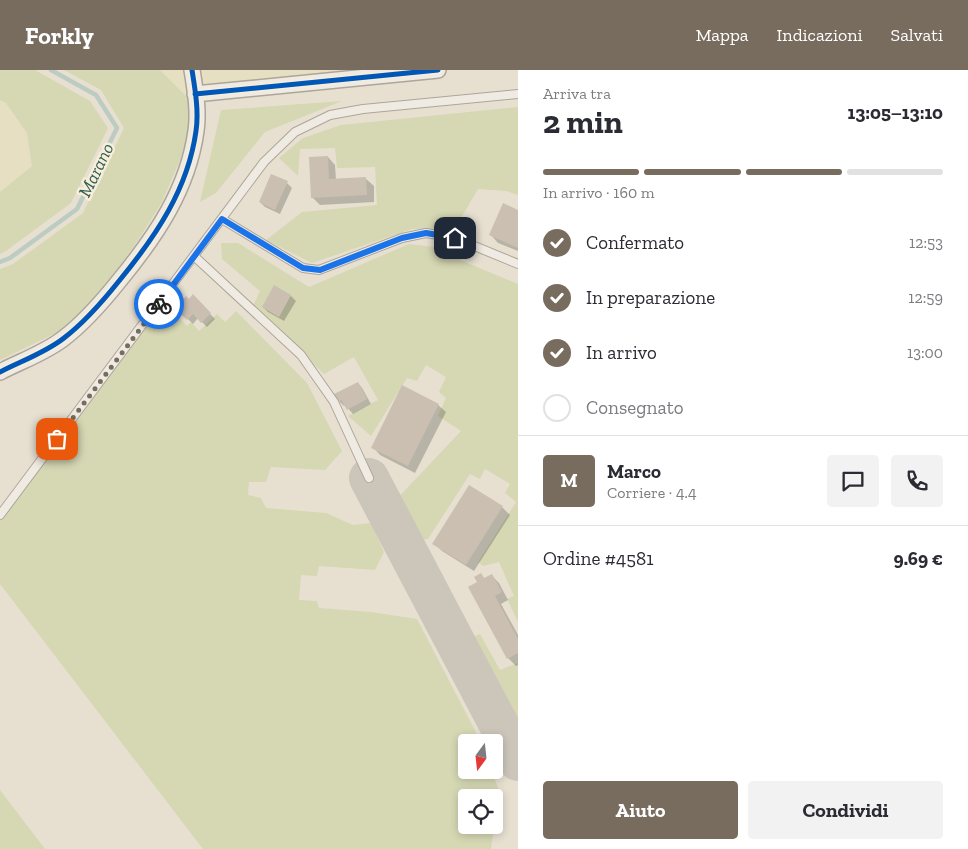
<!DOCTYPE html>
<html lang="it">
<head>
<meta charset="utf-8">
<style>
	body { margin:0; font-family:"Zilla Slab",serif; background:#f2f2f3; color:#2b2b33; height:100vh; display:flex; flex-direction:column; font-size:19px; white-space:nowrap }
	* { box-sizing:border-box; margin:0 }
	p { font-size:16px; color:#7c7c81 }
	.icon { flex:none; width:28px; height:28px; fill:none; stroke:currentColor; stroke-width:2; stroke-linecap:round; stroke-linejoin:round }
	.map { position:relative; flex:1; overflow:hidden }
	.panel { display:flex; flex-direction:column; background:#fff; width:450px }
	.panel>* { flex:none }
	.needle { width:32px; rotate:195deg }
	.tools { position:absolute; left:458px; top:664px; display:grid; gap:10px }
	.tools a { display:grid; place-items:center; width:45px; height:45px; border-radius:5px; background:#fff; box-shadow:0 2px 8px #0003; font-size:25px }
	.pin { position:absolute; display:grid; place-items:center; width:42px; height:42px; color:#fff; margin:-21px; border-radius:10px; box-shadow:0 2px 8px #0006 }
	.courier { position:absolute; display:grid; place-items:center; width:50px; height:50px; margin:-25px; border:4px solid #1a73e8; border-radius:50%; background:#fff; color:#222; box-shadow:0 1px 6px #0007 }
	.summary em { font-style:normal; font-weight:800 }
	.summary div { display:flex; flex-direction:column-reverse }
	.summary { display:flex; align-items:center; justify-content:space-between; height:85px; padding:0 25px }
	h1 { font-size:32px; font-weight:800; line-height:38px }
	.bar { display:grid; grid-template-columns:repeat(4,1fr); gap:8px 5px; align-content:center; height:60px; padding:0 25px }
	.bar i { height:6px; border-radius:4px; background:#e1e1e2 }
	.bar .current { background:#786c5e }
	.bar p { grid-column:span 4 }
	.line { display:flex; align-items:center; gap:12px; padding:0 25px; border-top:1px solid #e1e1e2 }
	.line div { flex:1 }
	.round { display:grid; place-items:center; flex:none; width:52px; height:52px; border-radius:5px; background:#f2f2f3 }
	ol { padding:0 25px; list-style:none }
	li { display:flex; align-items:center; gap:15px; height:55px }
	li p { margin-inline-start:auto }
	li .icon { padding:5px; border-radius:50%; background:#786c5e; color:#fff; stroke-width:4 }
	li:last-child { color:#7c7c81 }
	li i { width:28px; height:28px; border:2px solid #e1e1e2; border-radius:50% }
	.button { display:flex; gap:10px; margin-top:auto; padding:10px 25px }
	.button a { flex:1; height:58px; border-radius:5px; background:#786c5e; color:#fff; font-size:20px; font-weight:800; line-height:58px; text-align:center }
	.button a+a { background:#f2f2f3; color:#2b2b33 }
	header { display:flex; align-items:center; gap:30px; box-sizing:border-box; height:70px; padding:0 25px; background:#786c5e; color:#fff }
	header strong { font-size:24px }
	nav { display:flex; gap:28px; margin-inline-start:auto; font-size:18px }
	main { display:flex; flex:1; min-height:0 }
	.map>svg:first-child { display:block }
</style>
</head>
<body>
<header>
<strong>Forkly</strong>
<nav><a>Mappa</a><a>Indicazioni</a><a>Salvati</a></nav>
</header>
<main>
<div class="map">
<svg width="518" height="779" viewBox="0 0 518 779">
	<rect width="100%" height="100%" fill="#e7e0d1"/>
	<path fill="#e6dfc2" d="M160,0H185L189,29Z
		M200,0H386L203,18Z
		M0,30L6,33L27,63L32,96L0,122Z"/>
	<path fill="#d6d7b3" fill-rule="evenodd" d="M0,0H35L90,31L108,58L71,133L6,181L0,184V122L32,96L27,63L6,33L0,30Z
		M64,0H160L189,29L188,59L183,83L162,132L135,175L93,232L60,261L0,290V199L13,194L83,143L124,58L101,20Z
		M342,31L265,62L216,123L200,132L221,40Z
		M518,37V125L506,121L478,119L453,162L412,159L312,193L266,170L302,142L377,135L375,97L337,98L335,78L300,79L298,106L279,88L303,68L341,55Z
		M221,173H238L309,217L409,174L461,180L460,190L518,214V552L507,529L514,526L499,492L483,496L478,492L516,432L505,423L510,414L485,399L480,409L470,404L428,469L414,472L393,433L461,361L438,346L446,328L439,322L446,307L426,295L417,311L407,308L371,366L348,346L378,330L354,287L324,304L253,236L260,221L222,189Z
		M164,233L187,256L191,252L199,261L217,244L225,252L236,241L307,313L342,381L325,400L271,397L266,412H249L248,425L261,428L266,438L326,443L353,455L371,453L384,482L375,500L319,496L317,506L301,505L299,530L317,531L319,538L371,542L417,549L481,672H466V700H491L499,720L491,779H203L0,514V450ZM466,728H494V755H466Z
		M480,564L500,600L518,593V668L465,570Z
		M0,720L45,779H0Z"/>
	<path fill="#0003" d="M328,87L335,95L336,110L366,109L374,116V132L320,135L312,127Z
		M287,113L292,118L280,144L265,137L260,132Z
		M518,141V181L498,173L491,165Z
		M193,226L215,249L207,257L198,248L193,254L178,239Z
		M291,226L296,231L284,251L268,242L263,237Z
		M358,313L362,318L371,334L353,344L345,335L344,336L339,331Z
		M438,335L446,342L415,403L380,385L373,377Z
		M502,437L510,445L474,501L442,481L434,473Z
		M481,505L485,509L491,505L499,513L508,530L501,534L518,565V595L516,596L508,588L469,517L478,512Z"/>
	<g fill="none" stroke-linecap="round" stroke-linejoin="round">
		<path stroke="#bcccc2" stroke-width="4.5" d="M0,192L10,188L77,139L117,58L96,25L51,0"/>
		<path stroke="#cbc5ba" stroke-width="40" d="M369,408L518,691"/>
	</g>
	<path fill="#cbbfb2" d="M328,86L329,109L366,107L367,125L311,128L309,87Z
		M271,104L288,111L275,140L259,132Z
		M503,133L518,140V178L489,165Z
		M274,215L291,225L279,247L262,237Z
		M193,224L211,243L201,253L193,244L187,250L176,239L186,226L189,229Z
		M358,312L367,329L347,340L341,330L338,332L334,324Z
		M402,315L439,334L408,396L371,378Z
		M469,415L503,436L466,495L432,474Z
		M481,503L484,508L492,504L502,522L495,526L518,569V583L507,589L468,517L477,512L474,507Z"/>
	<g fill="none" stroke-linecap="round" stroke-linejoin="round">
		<g stroke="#ada599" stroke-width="10">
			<path id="lane" d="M222,149L303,198L319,200L402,168L426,163L455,168L518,194
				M194,186L301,285L334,332L369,408
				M0,445L264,92L295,62L330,45L363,39L518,24"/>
		</g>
		<g stroke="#ada599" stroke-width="18">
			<path id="street" d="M195,24L438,0
				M0,302C21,291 45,283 64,268C85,252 103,231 119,211C156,166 188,119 196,61C199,41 195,19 192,0"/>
		</g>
		<use href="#lane" stroke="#efebe3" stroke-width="8"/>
		<use href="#street" stroke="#efebe3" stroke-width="15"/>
		<g stroke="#f7eed8" stroke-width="8">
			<path id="cycleway" d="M195,24L438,0
				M0,302C21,291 45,283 64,268C85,252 103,231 119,211C156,166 188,119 196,61C199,41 195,19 192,0"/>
		</g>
		<use href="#cycleway" stroke="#0057b8" stroke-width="5"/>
	</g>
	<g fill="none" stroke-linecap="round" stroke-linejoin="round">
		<path stroke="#786c5e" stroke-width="5" stroke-dasharray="0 9" d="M57,369L159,234"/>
		<path stroke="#1a73e8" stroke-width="6" d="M159,234L222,149L303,198L320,200L402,168L426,163L455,168"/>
	</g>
	<g text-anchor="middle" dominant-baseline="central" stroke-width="5" stroke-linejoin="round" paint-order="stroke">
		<g font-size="18" font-style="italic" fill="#2f5d5a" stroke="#f7eed8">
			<text transform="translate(96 100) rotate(-64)">Marano</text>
		</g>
	</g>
</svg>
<div class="tools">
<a><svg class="needle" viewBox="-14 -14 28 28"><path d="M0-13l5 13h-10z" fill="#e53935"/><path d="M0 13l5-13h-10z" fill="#7c7c81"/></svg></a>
<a><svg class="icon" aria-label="locate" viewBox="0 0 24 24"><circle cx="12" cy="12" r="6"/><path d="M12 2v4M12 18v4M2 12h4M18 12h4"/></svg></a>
</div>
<div class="pin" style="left:57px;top:369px;background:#ea580c"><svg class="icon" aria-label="bag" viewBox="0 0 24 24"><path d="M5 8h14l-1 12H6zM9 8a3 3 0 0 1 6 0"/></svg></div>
<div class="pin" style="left:455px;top:168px;background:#1f2937"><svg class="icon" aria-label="home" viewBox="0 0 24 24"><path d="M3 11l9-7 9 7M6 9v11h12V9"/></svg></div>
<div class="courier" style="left:159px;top:234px"><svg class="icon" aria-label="bike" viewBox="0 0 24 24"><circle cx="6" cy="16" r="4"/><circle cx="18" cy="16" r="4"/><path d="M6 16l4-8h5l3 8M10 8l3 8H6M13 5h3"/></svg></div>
</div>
<section class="panel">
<div class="summary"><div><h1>2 min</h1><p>Arriva tra</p></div><em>13:05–13:10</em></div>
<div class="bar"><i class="current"></i><i class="current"></i><i class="current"></i><i></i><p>In arrivo · 160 m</p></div>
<ol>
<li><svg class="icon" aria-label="check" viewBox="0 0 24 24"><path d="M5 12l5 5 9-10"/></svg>Confermato<p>12:53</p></li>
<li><svg class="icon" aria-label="check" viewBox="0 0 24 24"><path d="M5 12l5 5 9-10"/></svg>In preparazione<p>12:59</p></li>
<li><svg class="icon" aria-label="check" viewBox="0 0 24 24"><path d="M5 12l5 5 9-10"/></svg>In arrivo<p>13:00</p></li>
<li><i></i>Consegnato</li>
</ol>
<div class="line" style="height:90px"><b class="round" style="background:#786c5e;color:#fff">M</b><div><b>Marco</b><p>Corriere · 4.4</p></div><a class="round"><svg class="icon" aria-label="chat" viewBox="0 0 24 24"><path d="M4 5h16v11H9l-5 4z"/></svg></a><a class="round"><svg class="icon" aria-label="phone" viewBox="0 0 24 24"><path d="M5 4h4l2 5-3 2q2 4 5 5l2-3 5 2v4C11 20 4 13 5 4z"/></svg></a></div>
<div class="line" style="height:65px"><div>Ordine #4581</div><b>9.69 €</b></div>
<div class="button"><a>Aiuto</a><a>Condividi</a></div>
</section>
</main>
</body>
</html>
